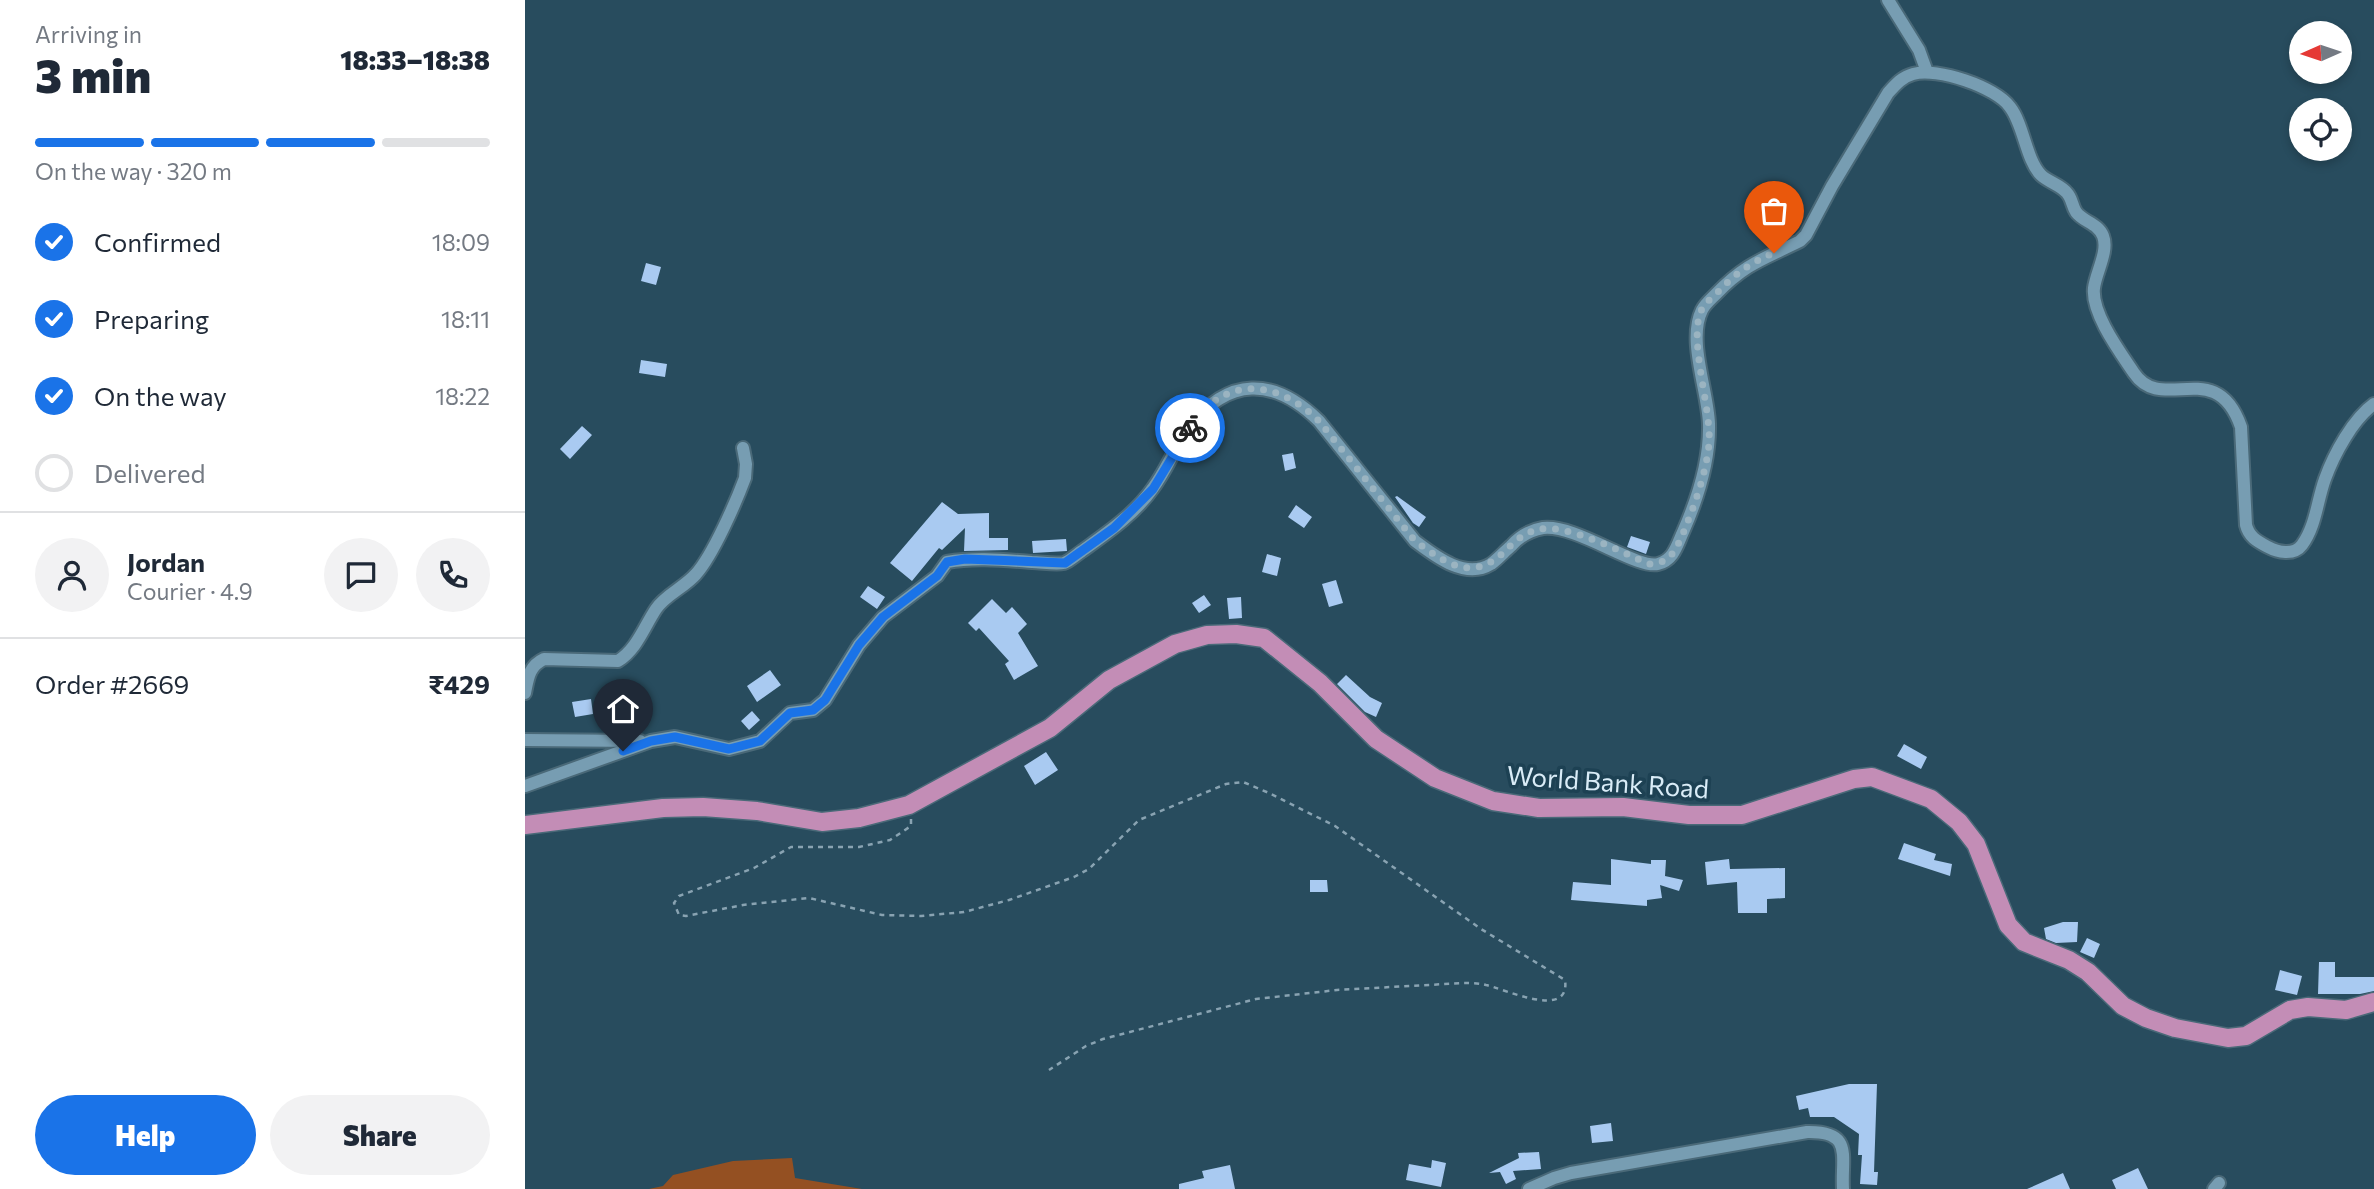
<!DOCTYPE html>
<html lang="en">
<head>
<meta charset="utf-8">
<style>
	body { margin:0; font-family:Commissioner,sans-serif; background:#f2f2f3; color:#1f2937; height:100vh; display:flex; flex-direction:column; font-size:26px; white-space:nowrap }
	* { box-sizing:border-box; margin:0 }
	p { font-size:23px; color:#747a83 }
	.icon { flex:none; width:38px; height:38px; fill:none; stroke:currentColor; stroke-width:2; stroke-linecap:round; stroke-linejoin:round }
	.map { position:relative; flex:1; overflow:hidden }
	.details { display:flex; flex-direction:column; background:#fff; width:525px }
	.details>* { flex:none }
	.needle { width:46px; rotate:267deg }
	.controls { position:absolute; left:1764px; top:21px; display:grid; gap:14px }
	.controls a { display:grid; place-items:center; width:63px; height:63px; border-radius:50%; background:#fff; box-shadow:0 4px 10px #0003; font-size:35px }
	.pin { position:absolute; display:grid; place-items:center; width:60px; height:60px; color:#fff; margin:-72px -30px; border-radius:50% 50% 50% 0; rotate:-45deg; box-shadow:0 0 7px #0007 }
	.pin .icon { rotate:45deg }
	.courier { position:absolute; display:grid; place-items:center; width:70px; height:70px; margin:-35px; border:5px solid #1a73e8; border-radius:50%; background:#fff; color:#222; box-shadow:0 2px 9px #0007 }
	.headline em { font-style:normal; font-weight:800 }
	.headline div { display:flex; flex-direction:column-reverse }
	.headline { display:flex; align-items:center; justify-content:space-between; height:119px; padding:0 35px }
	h1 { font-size:46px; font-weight:800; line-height:52px }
	.bar { display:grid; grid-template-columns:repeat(4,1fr); gap:10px 7px; align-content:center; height:84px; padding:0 35px }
	.bar i { height:9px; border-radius:5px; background:#e0e1e3 }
	.bar .on { background:#1a73e8 }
	.bar p { grid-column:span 4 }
	.line { display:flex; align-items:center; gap:18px; padding:0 35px; border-top:2px solid #e0e1e3 }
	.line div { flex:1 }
	.round { display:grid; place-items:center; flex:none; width:74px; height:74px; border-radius:37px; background:#f2f2f3 }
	ol { padding:0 35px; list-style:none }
	li { display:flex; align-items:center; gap:21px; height:77px }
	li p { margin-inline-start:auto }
	li .icon { padding:7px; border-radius:50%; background:#1a73e8; color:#fff; stroke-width:4 }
	li:last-child { color:#747a83 }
	li i { width:38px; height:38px; border:4px solid #e0e1e3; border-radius:50% }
	.action { display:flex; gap:14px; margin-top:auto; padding:14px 35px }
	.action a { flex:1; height:80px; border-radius:42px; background:#1a73e8; color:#fff; font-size:28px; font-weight:800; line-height:80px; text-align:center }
	.action a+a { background:#f2f2f3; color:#1f2937 }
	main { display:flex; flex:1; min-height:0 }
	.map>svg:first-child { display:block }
</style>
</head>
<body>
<main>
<section class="details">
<div class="headline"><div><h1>3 min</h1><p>Arriving in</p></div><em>18:33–18:38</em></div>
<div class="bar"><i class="on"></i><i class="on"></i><i class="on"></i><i></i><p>On the way · 320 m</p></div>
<ol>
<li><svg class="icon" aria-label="check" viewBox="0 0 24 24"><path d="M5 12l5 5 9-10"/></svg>Confirmed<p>18:09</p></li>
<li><svg class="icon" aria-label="check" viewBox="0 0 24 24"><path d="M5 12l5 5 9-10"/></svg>Preparing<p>18:11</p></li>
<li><svg class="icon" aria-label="check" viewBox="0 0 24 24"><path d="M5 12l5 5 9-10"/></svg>On the way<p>18:22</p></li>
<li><i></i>Delivered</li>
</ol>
<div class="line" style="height:126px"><a class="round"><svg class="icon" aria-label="person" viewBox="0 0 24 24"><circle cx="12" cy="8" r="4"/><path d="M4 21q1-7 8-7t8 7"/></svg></a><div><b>Jordan</b><p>Courier · 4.9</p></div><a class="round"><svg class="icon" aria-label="chat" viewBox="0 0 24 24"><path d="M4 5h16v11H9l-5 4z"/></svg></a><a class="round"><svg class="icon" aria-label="phone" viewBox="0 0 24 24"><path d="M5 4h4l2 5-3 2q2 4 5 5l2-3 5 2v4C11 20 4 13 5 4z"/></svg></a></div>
<div class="line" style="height:91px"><div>Order #2669</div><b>₹429</b></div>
<div class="action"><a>Help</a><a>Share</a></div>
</section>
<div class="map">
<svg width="1849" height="1189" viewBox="0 0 1849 1189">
	<rect width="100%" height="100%" fill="#284c5e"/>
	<path fill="#945022" d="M267,1158L270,1178L337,1189H124L138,1186L148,1175L208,1161Z"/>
	<path fill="#a9caf1" d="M121,263L136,267L131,285L116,281Z
		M116,360L142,364L140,377L114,373Z
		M57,426L67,435L45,459L35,449Z
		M768,453L771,468L760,471L757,455Z
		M872,496L901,517L894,527L888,523L870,497Z
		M417,502L433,514L464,513V538H483V550L439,551L440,528L417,550L414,548L387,581L365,563Z
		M771,505L787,517L779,528L763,517Z
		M1106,536L1125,542L1121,554L1102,547Z
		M541,539L542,551L508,553L507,541Z
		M742,554L756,558L752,576L737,572Z
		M811,580L818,603L804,607L797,584Z
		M343,586L360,597L352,609L335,597Z
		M679,595L686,605L674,613L667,603Z
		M716,597L717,618L704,619L702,598Z
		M467,599L481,613L487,607L502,624L493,633L513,666L489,680L480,664L484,661L454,628L451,631L443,623Z
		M245,670L256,685L232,702L222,686Z
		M821,675L845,697L857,703L851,717L840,712L812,684Z
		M66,699L68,714L50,717L47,702Z
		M227,711L235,720L224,730L216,721Z
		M1379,744L1402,757L1396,769L1372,756Z
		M521,752L533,770L510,785L499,766Z
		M1379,843L1411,854L1409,860L1427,864L1425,876L1373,859Z
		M1086,859L1126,864V860H1141L1140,876L1158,880L1154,891L1135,885L1137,898L1122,900V906L1046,900L1048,882L1086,885Z
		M1204,859L1205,869L1260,868V898L1242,899V913H1213L1212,882L1182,885L1180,862Z
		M785,880H802L803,892H785Z
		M1538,922H1553L1552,942L1531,943L1521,939L1519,928Z
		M1562,938L1575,944L1569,958L1555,952Z
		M1794,962H1810V977H1849V991L1835,994H1793Z
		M1755,970L1777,976L1772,995L1750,990Z
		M1324,1084H1352L1349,1172H1353L1352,1185L1335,1184L1337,1155H1333L1334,1134L1309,1117H1285L1283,1108L1274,1110L1271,1096Z
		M1086,1123L1088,1141L1067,1143L1065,1126Z
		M1014,1152L1016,1169L988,1171L991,1179L981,1184L975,1172L964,1173L994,1158L993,1153Z
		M907,1160L921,1163L916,1187L881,1180L884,1164L906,1168Z
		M705,1165L710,1189H654V1184L679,1178L677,1171Z
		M1613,1168L1623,1189H1591L1587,1180Z
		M1538,1173L1545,1189H1502Z"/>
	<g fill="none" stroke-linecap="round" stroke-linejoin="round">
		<g stroke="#4a6978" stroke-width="16">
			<path id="minor" d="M1363,0L1394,50L1402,72
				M0,693C3,678 4,666 19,659L93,661C112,649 119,627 131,609C140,595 160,587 171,574C188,555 211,502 220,478L221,464L218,448
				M0,740L115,741
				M0,786L126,741L150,737L204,749L235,741L265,713L288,710L300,700L334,645L358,617L412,576L422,562C450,557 479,560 507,562C516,562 530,565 539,563C545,561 552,554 557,551C582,533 610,514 628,488C642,469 650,447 664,428C703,376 749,377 794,421L890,541C910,556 940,580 966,564C973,559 980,551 986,546C994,537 1006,530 1018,528C1051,524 1111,569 1133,564C1149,560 1152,545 1158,532C1173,498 1185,461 1184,424C1183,391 1162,340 1177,310C1180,304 1186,299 1191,294C1221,263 1239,259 1275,241L1281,235L1307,186L1363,93C1371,84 1377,77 1388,74C1412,67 1471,87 1485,107C1499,125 1501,160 1516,175C1523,182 1536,185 1542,193C1547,198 1547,206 1551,212C1558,222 1573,223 1578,236C1584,251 1571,272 1569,288C1566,313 1595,352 1609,373C1637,415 1691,355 1716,427L1721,525C1724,537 1732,541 1743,547C1752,552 1769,556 1777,545C1791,526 1792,501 1800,479C1809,454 1828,419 1849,404
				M1004,1189L1029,1178L1046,1173L1282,1132C1329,1131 1316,1156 1318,1189
				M1689,1189L1694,1183"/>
		</g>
		<g stroke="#4a6978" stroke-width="21">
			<path id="major" d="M0,825L138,808L178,807L232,811L297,822L334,818L384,805L525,728L584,680L650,644L682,635L711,634L739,638L795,683L851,739L910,778L968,801L1014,808L1098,807L1164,815H1217L1329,779L1347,777L1406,799L1434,822L1451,844L1483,925L1499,942L1544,960L1563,972L1598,1006L1621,1018L1650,1028L1703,1038L1721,1036L1765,1010L1783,1007L1821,1010L1849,1002"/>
		</g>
		<path stroke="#89a3b2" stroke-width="2.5" stroke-dasharray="5 5" stroke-linecap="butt" d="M386,819V826L365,840L334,847H266L229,868L154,896L149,903L154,915L161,916L218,905L284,898L357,915L396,916L439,912L484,900L549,877L564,869L614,820L701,784L718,782L744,793L810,826L956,929L1040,980C1046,1021 977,988 961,985C954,983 946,983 939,983L812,990L731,999L578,1039L561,1046L524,1070"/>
		<use href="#minor" stroke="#779db2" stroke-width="12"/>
		<use href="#major" stroke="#c38db6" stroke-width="18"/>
	</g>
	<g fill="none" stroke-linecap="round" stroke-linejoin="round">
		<path stroke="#9bb4c1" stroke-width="7" stroke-dasharray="0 12.6" d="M665,428C673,419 681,406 691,400C727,376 767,394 794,421L890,541C922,564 947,583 980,551C990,541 1001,531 1016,529C1042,524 1099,553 1124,564C1146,564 1151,549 1159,531C1170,504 1181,473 1184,444C1187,408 1161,335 1178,307C1181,302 1188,297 1193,292C1210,274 1226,262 1249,253"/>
		<path stroke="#1a73e8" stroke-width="9" d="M98,751L126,741L150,737L204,749L235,741L265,713L288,710L300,700L334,645L358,617L412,576L422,562L440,559L540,563L589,528L628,489L665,428"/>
	</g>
	<g text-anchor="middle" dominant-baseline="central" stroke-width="7" stroke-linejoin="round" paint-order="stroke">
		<g font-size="26" fill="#d9ecf7" stroke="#1d4153">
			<text transform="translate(1083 781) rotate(4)">World Bank Road</text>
		</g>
	</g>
</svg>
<div class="controls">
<a><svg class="needle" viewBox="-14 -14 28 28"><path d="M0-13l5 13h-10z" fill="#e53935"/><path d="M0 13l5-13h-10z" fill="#747a83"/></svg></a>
<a><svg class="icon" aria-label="locate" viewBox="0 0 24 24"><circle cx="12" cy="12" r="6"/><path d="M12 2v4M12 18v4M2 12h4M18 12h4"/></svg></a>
</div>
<div class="pin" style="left:1249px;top:253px;background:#ea580c"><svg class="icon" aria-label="bag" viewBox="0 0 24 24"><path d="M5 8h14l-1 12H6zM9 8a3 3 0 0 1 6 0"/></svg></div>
<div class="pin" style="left:98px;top:751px;background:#1f2937"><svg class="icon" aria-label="home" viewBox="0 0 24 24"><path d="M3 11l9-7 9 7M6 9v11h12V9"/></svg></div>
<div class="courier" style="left:665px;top:428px"><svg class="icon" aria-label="bike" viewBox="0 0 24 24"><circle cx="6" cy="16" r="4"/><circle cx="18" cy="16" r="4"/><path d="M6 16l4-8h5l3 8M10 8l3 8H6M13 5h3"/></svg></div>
</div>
</main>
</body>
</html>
